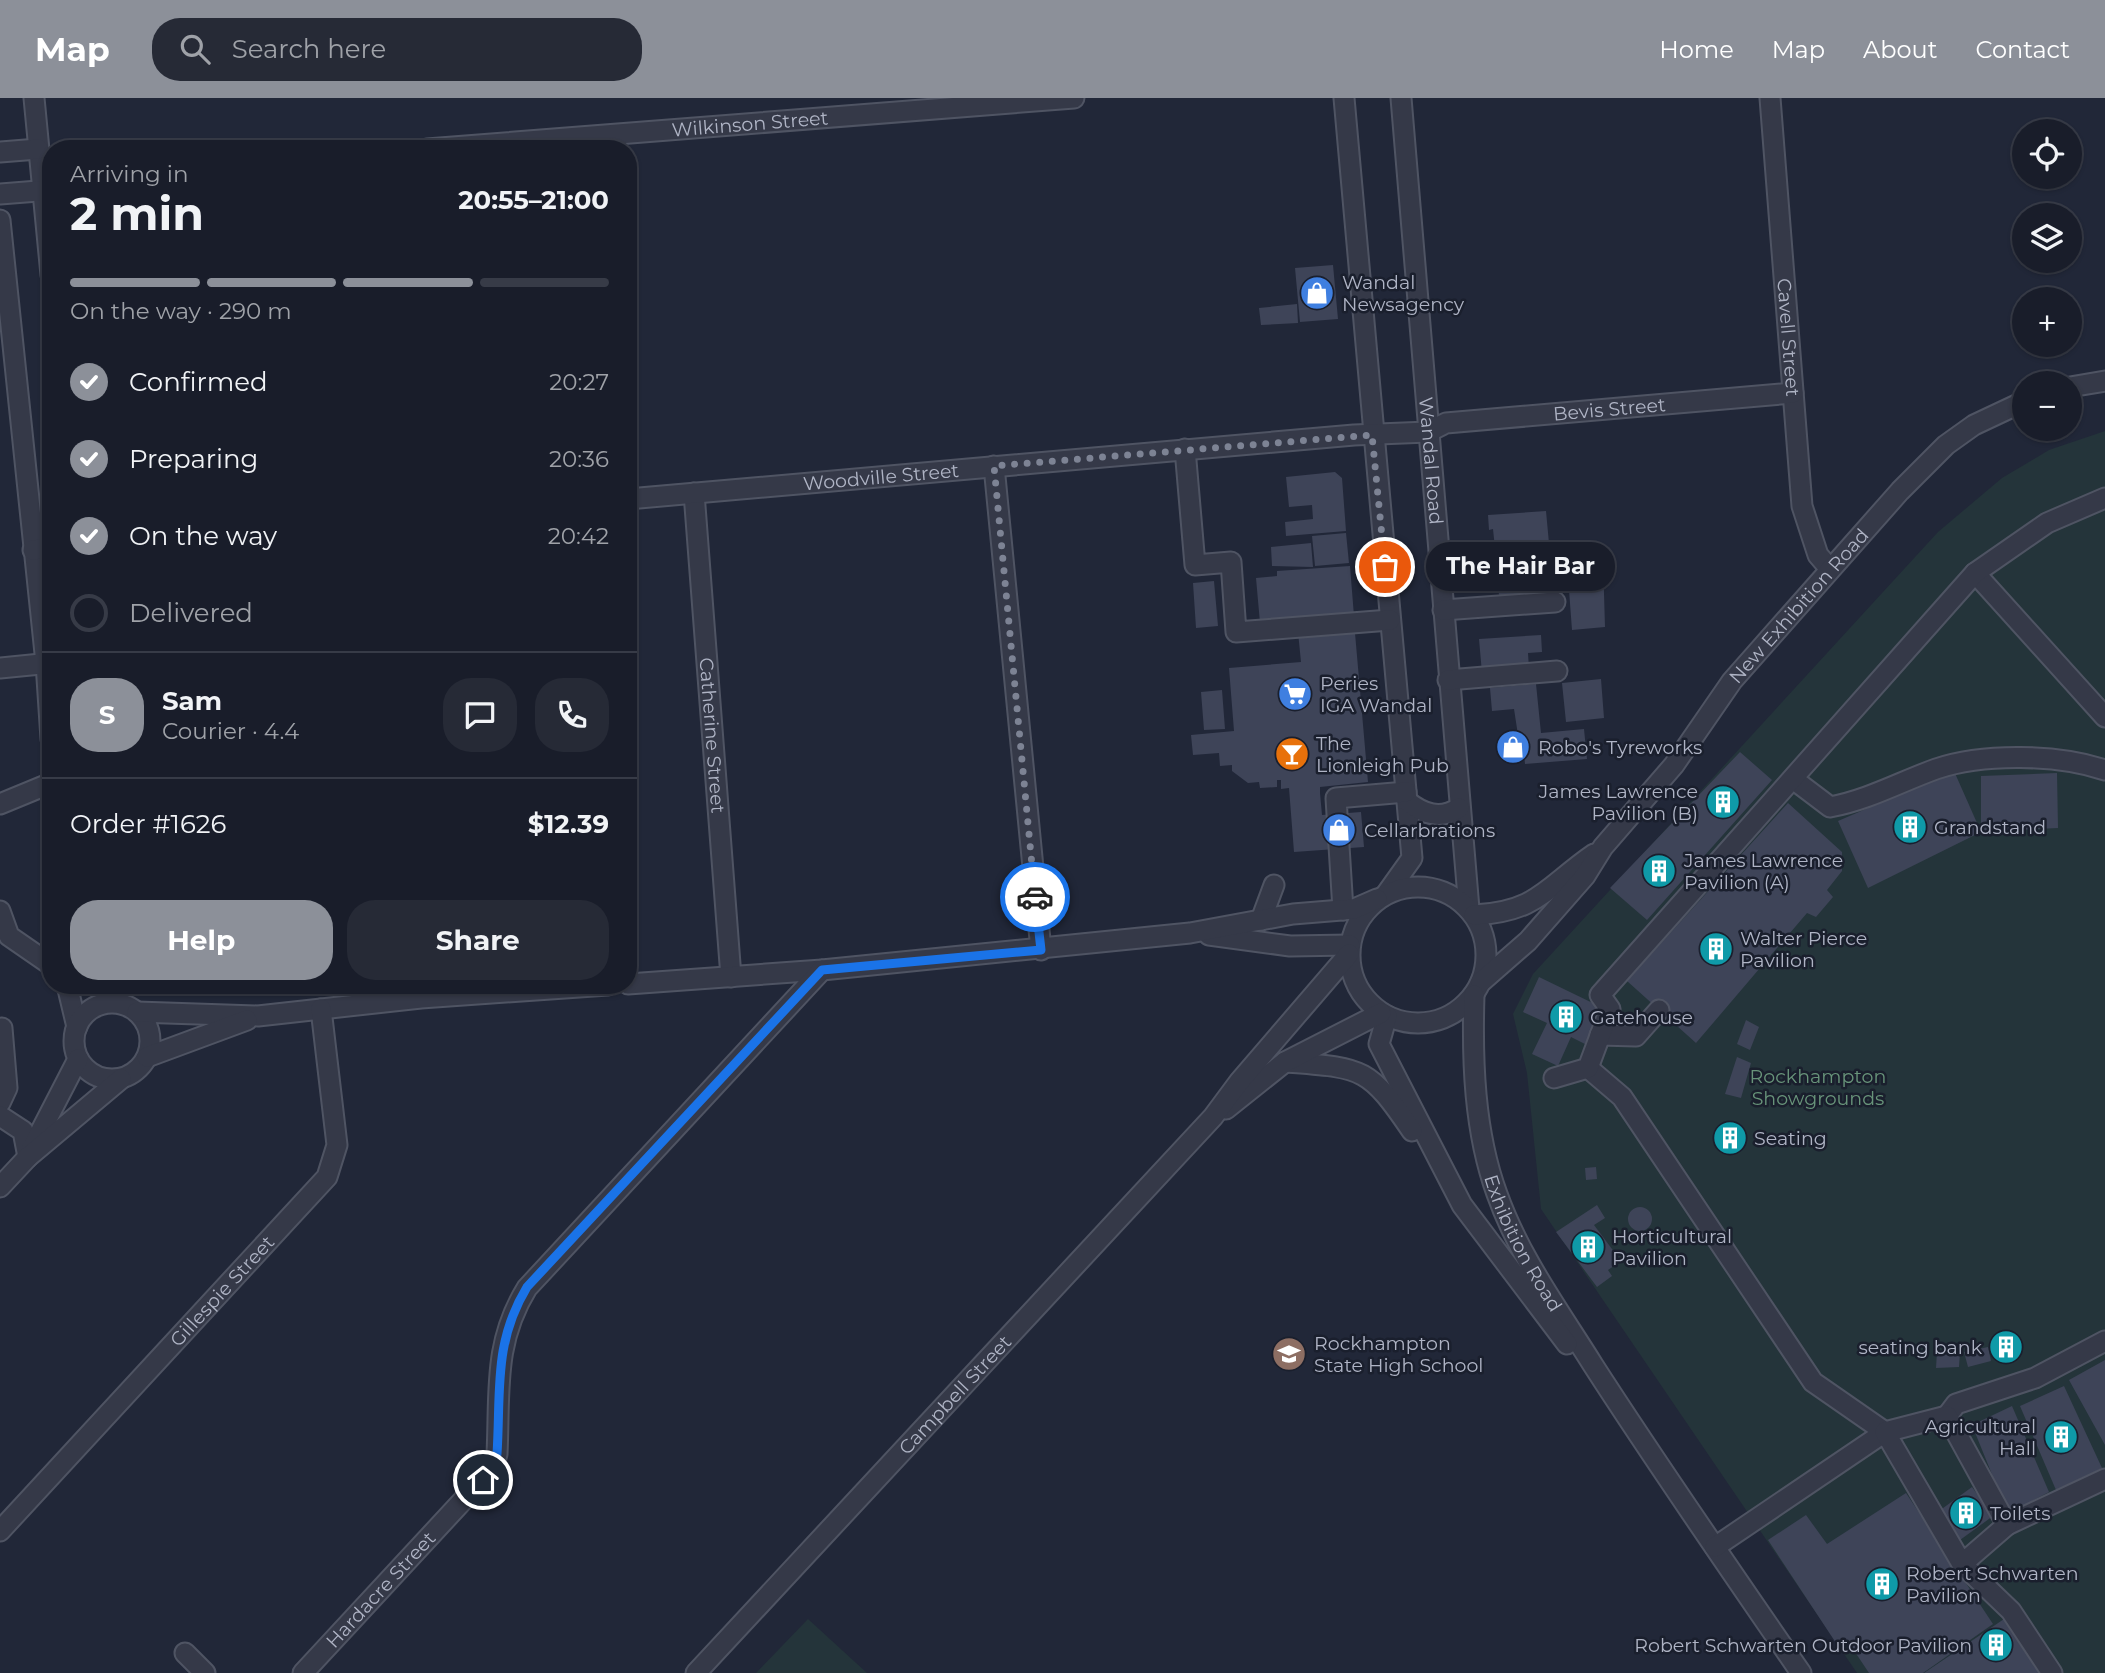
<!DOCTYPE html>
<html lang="en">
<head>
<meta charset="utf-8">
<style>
	body { margin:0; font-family:Montserrat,sans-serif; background:#262a36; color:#f1f3f6; height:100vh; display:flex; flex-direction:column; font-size:26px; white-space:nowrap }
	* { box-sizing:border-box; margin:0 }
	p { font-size:23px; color:#9fa2a8 }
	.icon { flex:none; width:38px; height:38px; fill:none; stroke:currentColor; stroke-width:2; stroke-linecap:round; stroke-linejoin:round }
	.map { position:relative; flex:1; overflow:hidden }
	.drawer { position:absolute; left:42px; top:42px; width:595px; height:854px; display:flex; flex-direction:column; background:#191d2a; border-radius:28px; box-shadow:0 2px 5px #0004,0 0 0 2px #373b47 }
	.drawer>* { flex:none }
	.tools { position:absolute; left:2012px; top:21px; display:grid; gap:14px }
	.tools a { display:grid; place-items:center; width:70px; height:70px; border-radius:50%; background:#191d2a; box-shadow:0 2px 5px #0004,0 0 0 2px #373b47; font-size:35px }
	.pin { position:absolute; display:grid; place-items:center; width:60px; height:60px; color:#fff; margin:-30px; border:4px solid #fff; border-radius:50%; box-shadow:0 2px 7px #0007 }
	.courier { position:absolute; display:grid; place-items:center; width:70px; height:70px; margin:-35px; border:5px solid #1a73e8; border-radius:50%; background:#fff; color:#222; box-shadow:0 2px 9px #0007 }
	.bubble { position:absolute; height:49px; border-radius:24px; background:#191d2a; box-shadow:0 2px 5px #0004,0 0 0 2px #373b47; font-size:23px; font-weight:700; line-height:49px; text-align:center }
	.summary em { font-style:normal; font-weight:700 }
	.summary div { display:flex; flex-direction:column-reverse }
	.summary { display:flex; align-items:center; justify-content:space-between; height:119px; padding:0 28px }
	h1 { font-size:46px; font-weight:700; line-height:52px }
	.bar { display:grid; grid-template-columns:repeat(4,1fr); gap:10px 7px; align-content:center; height:84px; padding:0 28px }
	.bar i { height:9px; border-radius:5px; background:#373b47 }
	.bar .current { background:#8c9099 }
	.bar p { grid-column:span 4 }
	.line { display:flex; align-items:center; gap:18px; padding:0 28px; border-top:2px solid #373b47 }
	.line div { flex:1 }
	.round { display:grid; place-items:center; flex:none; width:74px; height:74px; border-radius:28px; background:#262a36 }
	ol { padding:0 28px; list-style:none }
	li { display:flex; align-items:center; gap:21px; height:77px }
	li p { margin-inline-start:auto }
	li .icon { padding:7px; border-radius:50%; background:#8c9099; color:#fff; stroke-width:4 }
	li:last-child { color:#9fa2a8 }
	li i { width:38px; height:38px; border:4px solid #373b47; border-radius:50% }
	.button { display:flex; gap:14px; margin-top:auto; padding:14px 28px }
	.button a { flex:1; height:80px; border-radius:28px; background:#8c9099; color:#fff; font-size:28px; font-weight:700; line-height:80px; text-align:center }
	.button a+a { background:#262a36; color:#f1f3f6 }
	header { display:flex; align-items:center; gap:42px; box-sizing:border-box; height:98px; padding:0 35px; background:#8c9099; color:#fff }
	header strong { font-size:33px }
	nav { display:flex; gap:38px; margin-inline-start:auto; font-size:24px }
	.search { width:490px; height:63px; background:#262a36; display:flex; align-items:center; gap:18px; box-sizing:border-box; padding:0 24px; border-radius:28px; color:#9fa2a8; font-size:26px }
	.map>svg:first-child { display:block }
</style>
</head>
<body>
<header>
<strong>Map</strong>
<div class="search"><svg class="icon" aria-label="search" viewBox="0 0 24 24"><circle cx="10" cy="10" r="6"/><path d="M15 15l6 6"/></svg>Search here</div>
<nav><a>Home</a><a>Map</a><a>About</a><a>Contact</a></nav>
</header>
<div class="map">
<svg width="2105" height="1575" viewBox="0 0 2105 1575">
	<rect width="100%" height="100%" fill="#212738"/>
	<path fill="#24343a" d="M2105,333V1575H1857L1541,1111L1527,975L1513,916L1533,876L1938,434L2002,380L2049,352Z
		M808,1521L867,1575H756Z"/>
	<path fill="#3e4458" d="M1333,167L1338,221L1300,224L1295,170Z
		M1297,206L1298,225L1261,227L1259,210Z
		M1335,374L1342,380L1346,433L1286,438L1285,424L1313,421L1312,407L1289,409L1286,379Z
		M1546,413L1550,456L1496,460L1493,431L1489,432L1488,417Z
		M1346,435L1349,465L1315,468L1312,438Z
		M1311,445L1313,469L1272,468L1271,449Z
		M1603,462L1605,529L1572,532L1569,492L1499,498L1497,471Z
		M1350,468L1354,518L1260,525L1256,480L1277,478V473Z
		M1214,483L1218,528L1196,530L1193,485Z
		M1348,529L1355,535L1368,684L1320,689V695L1322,717L1361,714L1364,749L1294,754L1289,690L1281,691V682H1277V689L1260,690L1259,684L1248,685L1232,673V667L1220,668L1219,655L1193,657L1191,637L1234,633L1229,570L1301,564L1298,534Z
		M1541,537L1542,554L1528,555L1529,571L1482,575L1479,541Z
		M1601,581L1604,620L1566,624L1562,585Z
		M1536,586L1541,635L1584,631L1587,661L1525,666L1522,637H1518L1514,611L1492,613L1490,590Z
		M1222,592L1225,631L1204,632L1201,594Z
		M1740,654L1772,682L1647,822L1610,790Z
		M1954,673L1981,734L1868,790L1838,723Z
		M2057,675L2058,730L1981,734V678Z
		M1788,705L1842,754V773L1827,792L1833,799L1816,819L1807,815L1696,945L1627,883Z
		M1539,879L1603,910L1585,946L1571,939L1558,968L1532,956L1547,925L1523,914Z
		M1746,922L1759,929L1750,952L1737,946Z
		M1737,959L1751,965L1741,1000L1725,996Z
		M1721,1028H1737L1739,1051L1723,1053Z
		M1596,1069L1597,1081L1586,1082L1585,1070Z
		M1597,1107L1605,1120L1594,1127L1621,1163L1608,1172L1612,1178L1597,1189L1556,1134Z
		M1628 1121a12 12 0 1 1 24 0a12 12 0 1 1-24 0Z
		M2017,1237L2023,1251L1997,1263L1990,1247Z
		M1988,1249L1991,1263L1968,1269L1964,1254Z
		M1937,1254H1960L1959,1269L1936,1270Z
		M2105,1262V1347L2069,1282Z
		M2064,1288L2102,1370L2056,1392L2020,1308Z
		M2012,1308L2049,1394L2008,1416L1972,1327Z
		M1972,1389L1993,1418L1960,1442L1939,1413Z
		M1906,1395L1993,1526L1923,1575H1869L1847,1542L1838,1548L1768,1442L1806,1417L1827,1446Z
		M2007,1519L2046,1575H1924Z"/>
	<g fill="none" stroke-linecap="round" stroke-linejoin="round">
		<g stroke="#4f5463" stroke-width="23">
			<g id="minor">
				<path d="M34,0L51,177"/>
				<path d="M1344,0L1412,760L1387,795"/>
				<path id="s1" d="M1401,0L1469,811"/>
				<path id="s2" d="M1770,0L1802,408L1818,457L1830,471"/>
				<path id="s3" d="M427,51L1074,0"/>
				<path d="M0,54L38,51"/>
				<path d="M0,96L51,92"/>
				<path d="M0,122L46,565L51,641"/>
				<path d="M2070,289L2105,283"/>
				<path d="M1185,351L1195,467L1231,464L1236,534L1390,522"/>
				<path d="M994,368L1041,852"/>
				<path id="s4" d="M694,395L731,879"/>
				<path id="s5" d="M628,401L1354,337L1428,334L1446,325L1793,295"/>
				<path d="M33,452L51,450"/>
				<path d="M1975,475L2105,619"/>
				<path d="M1443,512L1555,504"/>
				<path d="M0,570L51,565"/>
				<path d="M1448,582L1557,573"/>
				<path d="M1793,681L1830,709C1868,702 1900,684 1936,671C1983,655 2057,656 2105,672"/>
				<path d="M1407,703C1423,716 1440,722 1459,710"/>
				<path d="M0,706L51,685"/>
				<circle cx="1418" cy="857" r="68"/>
				<path d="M1343,812L1336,700L1406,694"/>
				<path d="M0,813L9,838L51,867"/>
				<path d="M1474,817C1538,814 1546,789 1594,756"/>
				<path d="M1261,822L1274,787"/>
				<path d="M1209,837L1290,848L1350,847"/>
				<path id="s6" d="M1481,884L1528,843L1585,778L1603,749L1674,667L1732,583L1900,393L1946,347L1974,327L2025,303"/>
				<path d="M628,886L822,872L1190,835L1293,816L1354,811L1377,801"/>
				<path d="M67,887L77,929"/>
				<path id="s7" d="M1474,897C1472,962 1474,1033 1497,1096C1519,1158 1558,1211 1593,1267C1660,1371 1731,1473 1801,1575"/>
				<circle cx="112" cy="943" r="38"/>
				<path d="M137,914L258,918L421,900L608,887"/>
				<path d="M1387,918L1379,946L1462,1107L1567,1246"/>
				<path d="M1600,937L1636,938L1659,912"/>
				<path d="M147,959L247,922"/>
				<path d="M1285,964C1363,970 1368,968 1412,1033"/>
				<path d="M1588,970L1622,999L1813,1284L1885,1334L1715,1449"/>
				<path d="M1554,980L1588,970L1610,911L1600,897L1975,475L2047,425L2105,400"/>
				<path d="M0,1005L7,990L2,930"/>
				<path d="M1226,1011L1285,964L1381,915"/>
				<path d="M0,1018L23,1033L28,1059"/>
				<path d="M31,1052L78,961"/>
				<path d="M0,1089L28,1059L121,981"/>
				<path d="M1947,1318L1956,1306L2035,1280L2105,1243"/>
				<path d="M2007,1427L2105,1381"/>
				<path id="s8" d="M0,1433L327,1079L337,1047L321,911"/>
				<path d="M1962,1466L2007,1427L1947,1318L1885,1334L1962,1466L2011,1513L2052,1575"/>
				<path d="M185,1555L205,1575"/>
				<path id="s9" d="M303,1575L493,1370L497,1356C500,1294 493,1245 527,1190L822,872"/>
				<path id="s10" d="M696,1575L1213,1019L1239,984L1349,856"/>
			</g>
		</g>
		<use href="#minor" stroke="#353948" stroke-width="19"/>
	</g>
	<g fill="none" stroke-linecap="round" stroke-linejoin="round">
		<path stroke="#7d8394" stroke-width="7" stroke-dasharray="0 12.6" d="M1035,799L994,368L1372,337L1385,469"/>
		<path stroke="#1a73e8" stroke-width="9" d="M483,1382L492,1370L497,1356C501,1294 493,1245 527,1189L822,872L1041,852L1035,799"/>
	</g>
	<defs>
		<g id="shop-disc" transform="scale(1.75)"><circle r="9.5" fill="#3f7fe0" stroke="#1a1f2d"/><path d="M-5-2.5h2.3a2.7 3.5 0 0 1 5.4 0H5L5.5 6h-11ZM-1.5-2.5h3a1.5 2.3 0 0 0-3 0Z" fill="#fff"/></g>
		<g id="supermarket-disc" transform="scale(1.75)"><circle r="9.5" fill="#3f7fe0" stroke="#1a1f2d"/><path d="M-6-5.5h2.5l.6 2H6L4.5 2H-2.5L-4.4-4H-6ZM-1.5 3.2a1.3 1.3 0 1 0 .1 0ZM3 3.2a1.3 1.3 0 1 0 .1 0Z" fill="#fff"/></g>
		<g id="bar-disc" transform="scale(1.75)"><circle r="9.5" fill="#e8710a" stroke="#1a1f2d"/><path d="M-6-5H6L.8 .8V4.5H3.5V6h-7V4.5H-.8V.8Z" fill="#fff"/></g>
		<g id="building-disc" transform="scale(1.75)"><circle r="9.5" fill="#0f9aa8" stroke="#1a1f2d"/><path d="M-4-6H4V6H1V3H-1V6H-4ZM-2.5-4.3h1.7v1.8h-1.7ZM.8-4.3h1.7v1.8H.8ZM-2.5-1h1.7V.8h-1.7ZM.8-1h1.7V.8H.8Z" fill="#fff"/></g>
		<g id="school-disc" transform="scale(1.75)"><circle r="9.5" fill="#8d6e63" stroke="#1a1f2d"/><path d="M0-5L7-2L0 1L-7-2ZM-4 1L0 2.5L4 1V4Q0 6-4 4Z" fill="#fff"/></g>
	</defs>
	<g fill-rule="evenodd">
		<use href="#shop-disc" x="1317" y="195"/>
		<use href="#supermarket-disc" x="1295" y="596"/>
		<use href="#shop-disc" x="1513" y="649"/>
		<use href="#bar-disc" x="1292" y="656"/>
		<use href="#building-disc" x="1723" y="704"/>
		<use href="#building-disc" x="1910" y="729"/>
		<use href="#shop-disc" x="1339" y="732"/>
		<use href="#building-disc" x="1659" y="773"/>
		<use href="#building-disc" x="1716" y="851"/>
		<use href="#building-disc" x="1566" y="919"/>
		<use href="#building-disc" x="1730" y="1040"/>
		<use href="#building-disc" x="1588" y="1149"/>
		<use href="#building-disc" x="2006" y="1249"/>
		<use href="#school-disc" x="1289" y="1256"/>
		<use href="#building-disc" x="2061" y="1339"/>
		<use href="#building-disc" x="1966" y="1415"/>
		<use href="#building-disc" x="1882" y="1486"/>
		<use href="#building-disc" x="1996" y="1547"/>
	</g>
	<g text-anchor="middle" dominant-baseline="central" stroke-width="5" stroke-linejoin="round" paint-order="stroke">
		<g font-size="19" fill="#afb4c5" stroke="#1a1f2d">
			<text stroke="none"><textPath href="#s3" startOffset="324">Wilkinson Street</textPath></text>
			<text stroke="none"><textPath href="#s2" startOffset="240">Cavell Street</textPath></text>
			<text stroke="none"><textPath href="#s5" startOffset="987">Bevis Street</textPath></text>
			<text stroke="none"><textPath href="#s1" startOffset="364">Wandal Road</textPath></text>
			<text stroke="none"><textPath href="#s5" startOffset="254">Woodville Street</textPath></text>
			<text stroke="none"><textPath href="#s6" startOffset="494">New Exhibition Road</textPath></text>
			<text stroke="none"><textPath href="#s4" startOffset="243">Catherine Street</textPath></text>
			<text stroke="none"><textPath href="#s7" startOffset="257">Exhibition Road</textPath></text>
			<text stroke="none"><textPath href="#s8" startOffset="327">Gillespie Street</textPath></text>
			<text stroke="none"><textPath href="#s10" startOffset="380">Campbell Street</textPath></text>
			<text stroke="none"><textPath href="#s9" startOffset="114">Hardacre Street</textPath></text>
		</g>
		<g font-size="19" fill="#afb4c5" stroke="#1a1f2d" text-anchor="start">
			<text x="1342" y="184">Wandal<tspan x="1342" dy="22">Newsagency</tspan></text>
			<text x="1320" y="585">Peries<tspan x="1320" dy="22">IGA Wandal</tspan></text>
			<text x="1316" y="645">The<tspan x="1316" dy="22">Lionleigh Pub</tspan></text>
			<text x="1538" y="649">Robo's Tyreworks</text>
			<text x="1698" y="693" text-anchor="end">James Lawrence<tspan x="1698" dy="22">Pavilion (B)</tspan></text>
			<text x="1934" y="729">Grandstand</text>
			<text x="1364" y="732">Cellarbrations</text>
			<text x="1684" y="762">James Lawrence<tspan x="1684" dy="22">Pavilion (A)</tspan></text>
			<text x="1740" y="840">Walter Pierce<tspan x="1740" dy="22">Pavilion</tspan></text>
			<text x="1590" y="919">Gatehouse</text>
			<text x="1754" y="1040">Seating</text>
			<text x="1612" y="1138">Horticultural<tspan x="1612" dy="22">Pavilion</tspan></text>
			<text x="1314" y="1245">Rockhampton<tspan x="1314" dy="22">State High School</tspan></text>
			<text x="1982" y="1249" text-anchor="end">seating bank</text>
			<text x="2036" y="1328" text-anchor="end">Agricultural<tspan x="2036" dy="22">Hall</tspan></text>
			<text x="1990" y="1415">Toilets</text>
			<text x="1906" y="1475">Robert Schwarten<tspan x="1906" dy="22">Pavilion</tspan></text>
			<text x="1972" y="1547" text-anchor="end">Robert Schwarten Outdoor Pavilion</text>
		</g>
		<g font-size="19" fill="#68947a" stroke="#1a1f2d">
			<text x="1818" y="978">Rockhampton<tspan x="1818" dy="22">Showgrounds</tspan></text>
		</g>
	</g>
</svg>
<div class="tools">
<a><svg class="icon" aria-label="locate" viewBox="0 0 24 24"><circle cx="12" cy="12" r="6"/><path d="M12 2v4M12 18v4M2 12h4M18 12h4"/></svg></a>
<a><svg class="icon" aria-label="layers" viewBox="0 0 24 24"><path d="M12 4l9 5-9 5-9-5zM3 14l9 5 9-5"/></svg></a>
<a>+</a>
<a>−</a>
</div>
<div class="pin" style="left:1385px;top:469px;background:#ea580c"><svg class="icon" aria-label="bag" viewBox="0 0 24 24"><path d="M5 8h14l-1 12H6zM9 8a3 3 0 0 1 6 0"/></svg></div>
<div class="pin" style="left:483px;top:1382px;background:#1f2937"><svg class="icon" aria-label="home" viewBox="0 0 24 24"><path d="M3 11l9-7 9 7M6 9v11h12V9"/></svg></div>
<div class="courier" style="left:1035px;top:799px"><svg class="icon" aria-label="car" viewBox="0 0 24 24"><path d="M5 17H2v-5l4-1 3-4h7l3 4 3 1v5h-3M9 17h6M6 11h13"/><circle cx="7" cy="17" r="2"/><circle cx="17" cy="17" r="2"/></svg></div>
<div class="bubble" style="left:1426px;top:444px;width:189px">The Hair Bar</div>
<section class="drawer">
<div class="summary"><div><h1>2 min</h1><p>Arriving in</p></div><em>20:55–21:00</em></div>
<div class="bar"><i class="current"></i><i class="current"></i><i class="current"></i><i></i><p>On the way · 290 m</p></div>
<ol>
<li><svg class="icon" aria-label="check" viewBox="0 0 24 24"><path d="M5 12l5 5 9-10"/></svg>Confirmed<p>20:27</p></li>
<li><svg class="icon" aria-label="check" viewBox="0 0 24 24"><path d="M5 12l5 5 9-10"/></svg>Preparing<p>20:36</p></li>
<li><svg class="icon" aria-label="check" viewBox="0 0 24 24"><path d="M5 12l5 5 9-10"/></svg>On the way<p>20:42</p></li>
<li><i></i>Delivered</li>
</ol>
<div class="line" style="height:126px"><b class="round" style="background:#8c9099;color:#fff">S</b><div><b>Sam</b><p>Courier · 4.4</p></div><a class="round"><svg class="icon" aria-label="chat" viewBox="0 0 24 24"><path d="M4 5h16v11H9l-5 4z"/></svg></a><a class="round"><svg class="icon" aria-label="phone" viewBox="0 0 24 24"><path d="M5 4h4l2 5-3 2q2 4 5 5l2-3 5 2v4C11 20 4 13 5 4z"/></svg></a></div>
<div class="line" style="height:91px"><div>Order #1626</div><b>$12.39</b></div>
<div class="button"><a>Help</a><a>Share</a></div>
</section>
</div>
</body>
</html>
